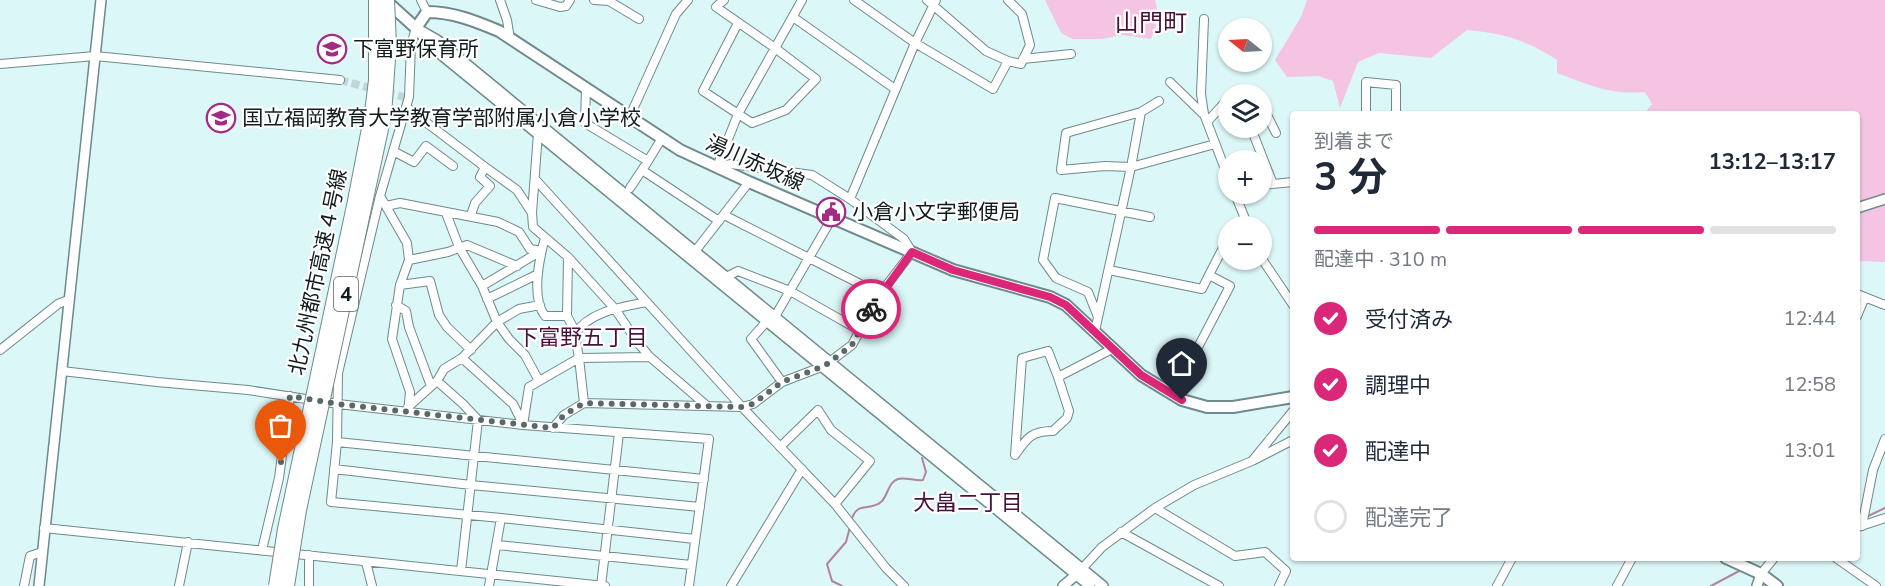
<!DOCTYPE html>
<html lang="ja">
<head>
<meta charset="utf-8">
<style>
	body { margin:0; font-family:"Nunito Sans","Noto Sans JP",sans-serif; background:#f6f6f7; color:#1f2937; height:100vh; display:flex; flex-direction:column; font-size:22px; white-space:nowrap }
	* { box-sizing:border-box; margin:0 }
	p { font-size:20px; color:#747a83 }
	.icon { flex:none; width:33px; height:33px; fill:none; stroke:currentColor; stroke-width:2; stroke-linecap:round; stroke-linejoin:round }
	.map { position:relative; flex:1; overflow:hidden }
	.sheet { position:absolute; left:1290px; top:111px; width:570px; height:450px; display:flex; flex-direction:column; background:#fff; border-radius:6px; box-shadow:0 2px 4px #0004 }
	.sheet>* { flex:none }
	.needle { width:39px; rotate:288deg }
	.buttons { position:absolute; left:1218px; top:18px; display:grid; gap:12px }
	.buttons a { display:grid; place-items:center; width:54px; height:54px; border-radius:50%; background:#fff; box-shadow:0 2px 4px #0004; font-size:30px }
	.pin { position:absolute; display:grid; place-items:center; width:51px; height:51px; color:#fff; margin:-62px -26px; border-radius:50% 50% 50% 0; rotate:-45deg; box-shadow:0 0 6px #0007 }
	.pin .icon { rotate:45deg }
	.courier { position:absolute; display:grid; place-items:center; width:60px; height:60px; margin:-30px; border:4px solid #db2777; border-radius:50%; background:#fff; color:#222; box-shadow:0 2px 8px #0007 }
	.head em { font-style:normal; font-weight:700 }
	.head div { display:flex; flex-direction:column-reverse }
	.head { display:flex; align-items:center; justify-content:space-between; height:102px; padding:0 24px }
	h1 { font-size:39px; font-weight:700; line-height:45px }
	.bar { display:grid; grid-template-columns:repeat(4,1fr); gap:9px 6px; align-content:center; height:72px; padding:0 24px }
	.bar i { height:8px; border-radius:4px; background:#e0e1e3 }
	.bar .selected { background:#db2777 }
	.bar p { grid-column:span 4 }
	ol { padding:0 24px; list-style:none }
	li { display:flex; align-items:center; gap:18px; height:66px }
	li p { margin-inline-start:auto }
	li .icon { padding:6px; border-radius:50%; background:#db2777; color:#fff; stroke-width:4 }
	li:last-child { color:#747a83 }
	li i { width:33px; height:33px; border:3px solid #e0e1e3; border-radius:50% }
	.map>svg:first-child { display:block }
</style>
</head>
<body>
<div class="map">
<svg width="1885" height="586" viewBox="0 0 1885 586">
	<rect width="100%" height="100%" fill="#dcf7f8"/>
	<path fill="#f5c4e3" d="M1045,0H1155L1159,17L1151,39L1122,35L1102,39H1073L1061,33Z
		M1307,0H1885V262L1857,261V114H1644L1652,104L1645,92C1610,95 1589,85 1557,73V60C1524,39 1505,34 1467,30L1431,58L1379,53L1358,62L1340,108L1333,81L1318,76L1287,77L1275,60L1301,17Z"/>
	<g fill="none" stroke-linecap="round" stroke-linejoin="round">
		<path stroke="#b382a1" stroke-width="2" d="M1866,517L1885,508
			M851,521C857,500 869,512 881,502C888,496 888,482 898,479C905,477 915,481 923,480L926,472L922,458
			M842,586L832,581L827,564L846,542L850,527
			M1711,586L1741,570"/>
		<path stroke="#bed6d7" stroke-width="8" stroke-dasharray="8 4" stroke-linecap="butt" d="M340,80L404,97"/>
		<g stroke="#70898a" stroke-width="10">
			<path id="minor" d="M421,0L427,12
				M500,0L507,20L510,39
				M536,0L560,7L566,6L570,0
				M594,0L609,1L639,19
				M724,0L716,7L775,48L816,79L786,110L752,123L703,91L738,23
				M854,0L915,43L993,89L1008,61L986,51L927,0
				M1008,0L1022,14L1030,45L1021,64L1008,61
				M793,17L895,89
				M1204,19L1201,94L1204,114L1228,177
				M1023,59L1071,54
				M0,64L95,56L340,80
				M1170,82L1203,114
				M586,88L585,123L648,161L630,188
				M1246,94L1255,92L1256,94
				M1262,105L1276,133
				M406,107L485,167L480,177L490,186L475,203L471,215
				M1141,112L1131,167L1105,166L1061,170L1066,133Z
				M1141,112L1159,101
				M1366,114V82L1396,85V114
				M630,116L676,14L688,0
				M1207,122L1228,99
				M1251,128L1273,184
				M538,133L532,213L533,227L568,257L615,309L638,343L650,357L706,405
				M393,151L414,162L426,146L453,166
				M648,161L662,138
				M485,167L517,190L532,213
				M717,167L738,114L802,0
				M717,167L731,164L812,175L850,199
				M642,170L719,221
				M535,179L742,407L835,504L886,568L904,586
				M1262,185L1293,182
				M1235,194L1248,226
				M380,196L338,373L337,442L331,502L501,518L489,586
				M386,206L400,203L498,222L519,232L530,249L541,251
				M446,213L459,247L482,286L497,322L509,339L525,355L539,381
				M724,215L880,294
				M545,238C539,259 531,298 545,316H567
				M693,254L749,182
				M568,257L567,316L574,329L579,358L584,403
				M1262,259L1293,305
				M409,260L448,252L467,245L517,266
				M1109,270L1202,289L1209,275
				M726,277L738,271L790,291L859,330
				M400,285L430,281L439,315L447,327L471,350
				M482,286L541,251
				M1857,294L1885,305
				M487,299L538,274
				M396,305L406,311L409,327L431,386
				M1857,316L1865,297
				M1098,317L1088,292L1056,278L1043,260L1055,198L1150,217
				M773,320L832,218
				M767,321L751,339L782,382
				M1095,331L1131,167L1215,144
				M575,334C590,311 622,307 647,302
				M0,350L58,304L68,300
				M462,358L513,404L523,424
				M62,371L157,382L248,390L338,404L523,425L709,439L689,586
				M1058,377L1069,411L1067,418L1053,431C1031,431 1027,438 1015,455L1022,358L1048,351L1058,377L1112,349
				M437,381L463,404L478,420L461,571
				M1173,395L1230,286L1209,275L1228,238
				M408,407L437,381L444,369L462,358L497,322L519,309L540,305
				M408,412L410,392L392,339L400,285L409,260L407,243L380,196L409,97L411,45L416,28
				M523,425L529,387L579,358L650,357
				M553,428L564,415L584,403L742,407L753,404L782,382L824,366L852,345L880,294L912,252L904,239L850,199L915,43L936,0
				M337,442L704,479
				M780,447L818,410L831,430L870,461L835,504
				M1254,460L1293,440
				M334,469L471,485L700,507
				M1155,508L1235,556L1265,552L1286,571L1279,586
				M501,518L695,539
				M1862,526L1873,470L1885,439
				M1858,527L1885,518
				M44,528L605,586
				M1121,532L1219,586
				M497,545L691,565
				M262,550L279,478L290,396
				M309,555V586
				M1836,558L1876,586
				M366,562L372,586
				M1079,572L1102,547L1155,508L1194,485L1252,461L1293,411
				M1761,574L1774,558
				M24,586L30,556L42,552
				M179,586L188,542
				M601,586L619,433
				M731,586L802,469
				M1497,586L1512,558
				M1617,586L1632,558"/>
		</g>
		<g stroke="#70898a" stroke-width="12">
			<path id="tertiary" d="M416,28L437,40L1103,586
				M421,34L433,48L1090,586
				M1857,208L1885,199
				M39,586L101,0
				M1063,586L1076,575
				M1757,586L1761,574"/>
		</g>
		<g stroke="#70898a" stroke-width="14">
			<path id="secondary" d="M385,0L416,28L427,12C453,12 475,21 499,31L680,150L749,182L953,270L1050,297L1066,305L1141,375L1182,400L1207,407H1233L1293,397
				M1726,558L1761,574L1777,586"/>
		</g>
		<use href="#minor" stroke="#fff" stroke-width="8"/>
		<use href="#tertiary" stroke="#fff" stroke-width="9"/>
		<use href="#secondary" stroke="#fff" stroke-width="10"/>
		<g stroke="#70898a" stroke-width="16" stroke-linecap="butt">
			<path id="motorway-bridge" d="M276,586L285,529L355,201L372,113L376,80V0
				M287,586L299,510L384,115L389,45L387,0"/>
		</g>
		<use href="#motorway-bridge" stroke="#fff" stroke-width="14"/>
	</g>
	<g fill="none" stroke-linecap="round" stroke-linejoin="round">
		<path stroke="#59696a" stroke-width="6" stroke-dasharray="0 10.8" d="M281,462L290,396L338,404L553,428L564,415L584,403L742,407L753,404L782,382L824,366L830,362L852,345L871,309"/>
		<path stroke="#db2777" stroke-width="8" d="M871,309L912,252L953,270L1050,297L1066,305L1141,375L1182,400"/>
	</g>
	<defs>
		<g id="school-ring" transform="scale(1.5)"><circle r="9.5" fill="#fff" stroke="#a32b83" stroke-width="1.5"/><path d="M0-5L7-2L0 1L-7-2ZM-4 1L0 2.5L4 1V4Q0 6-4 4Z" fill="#a32b83"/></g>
		<g id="civic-ring" transform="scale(1.5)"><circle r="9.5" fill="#fff" stroke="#a32b83" stroke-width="1.5"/><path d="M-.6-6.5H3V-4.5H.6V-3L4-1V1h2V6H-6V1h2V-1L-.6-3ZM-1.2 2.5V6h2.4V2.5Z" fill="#a32b83"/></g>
	</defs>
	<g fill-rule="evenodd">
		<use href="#school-ring" x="332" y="49"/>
		<use href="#school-ring" x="221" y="118"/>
		<use href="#civic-ring" x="831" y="212"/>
	</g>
	<g text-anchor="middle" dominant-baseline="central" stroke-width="4.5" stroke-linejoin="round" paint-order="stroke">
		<rect fill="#fff" stroke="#596061" stroke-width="1.5" x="334" y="277" width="24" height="34" rx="4.5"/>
		<g font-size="20" font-weight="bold" fill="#121c1d">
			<text x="346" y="294">4</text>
		</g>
		<g font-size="21" fill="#121c1d" stroke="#fff" text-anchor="start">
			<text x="353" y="49">下富野保育所</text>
			<text x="242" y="118">国立福岡教育大学教育学部附属小倉小学校</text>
			<text x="852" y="212">小倉小文字郵便局</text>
		</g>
		<g font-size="21" fill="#121c1d" stroke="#fff">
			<text transform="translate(755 163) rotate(24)">湯川赤坂線</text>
			<text transform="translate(318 272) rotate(-78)">北九州都市高速４号線</text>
		</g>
		<g font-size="22" fill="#4a113a" stroke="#fff">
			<text x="582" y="338">下富野五丁目</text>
			<text x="968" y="503">大畠二丁目</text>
		</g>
		<g font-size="24" fill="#4a113a" stroke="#fff">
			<text x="1151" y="23">山門町</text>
		</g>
	</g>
</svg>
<div class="buttons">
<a><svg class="needle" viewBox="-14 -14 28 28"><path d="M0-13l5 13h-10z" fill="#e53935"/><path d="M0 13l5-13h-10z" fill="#747a83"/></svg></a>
<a><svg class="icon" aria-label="layers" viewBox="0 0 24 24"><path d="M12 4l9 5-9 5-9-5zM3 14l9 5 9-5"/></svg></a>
<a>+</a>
<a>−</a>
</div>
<div class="pin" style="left:281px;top:462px;background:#ea580c"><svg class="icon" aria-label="bag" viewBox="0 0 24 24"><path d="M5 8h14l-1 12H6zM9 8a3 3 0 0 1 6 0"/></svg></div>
<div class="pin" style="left:1182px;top:400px;background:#1f2937"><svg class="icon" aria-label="home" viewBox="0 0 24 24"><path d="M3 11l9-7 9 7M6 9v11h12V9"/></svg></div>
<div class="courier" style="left:871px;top:309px"><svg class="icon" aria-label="bike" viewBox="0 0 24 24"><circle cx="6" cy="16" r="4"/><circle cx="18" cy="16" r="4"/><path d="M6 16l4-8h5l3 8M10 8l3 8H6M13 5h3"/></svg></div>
<section class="sheet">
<div class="head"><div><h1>3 分</h1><p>到着まで</p></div><em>13:12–13:17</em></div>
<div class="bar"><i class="selected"></i><i class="selected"></i><i class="selected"></i><i></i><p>配達中 · 310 m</p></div>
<ol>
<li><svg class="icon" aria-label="check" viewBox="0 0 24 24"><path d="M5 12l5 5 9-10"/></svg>受付済み<p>12:44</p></li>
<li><svg class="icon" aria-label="check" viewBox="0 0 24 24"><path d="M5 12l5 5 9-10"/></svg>調理中<p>12:58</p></li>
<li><svg class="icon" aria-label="check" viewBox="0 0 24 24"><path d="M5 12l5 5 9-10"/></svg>配達中<p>13:01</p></li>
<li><i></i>配達完了</li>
</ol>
</section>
</div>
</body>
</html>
